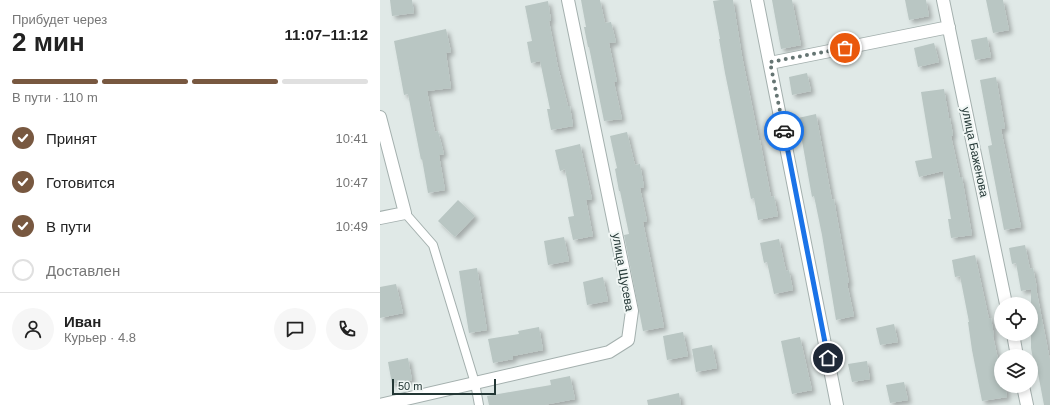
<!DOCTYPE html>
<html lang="ru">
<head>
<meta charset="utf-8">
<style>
	body { margin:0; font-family:Arial,sans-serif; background:#f6f6f6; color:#222; height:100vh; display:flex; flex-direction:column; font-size:15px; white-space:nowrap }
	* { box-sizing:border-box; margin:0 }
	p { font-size:13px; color:#767676 }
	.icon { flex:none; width:22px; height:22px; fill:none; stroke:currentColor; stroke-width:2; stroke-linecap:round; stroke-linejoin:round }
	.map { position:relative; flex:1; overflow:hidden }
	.drawer { display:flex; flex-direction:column; background:#fff; width:380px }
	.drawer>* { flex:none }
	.tools { position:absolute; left:614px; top:297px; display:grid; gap:8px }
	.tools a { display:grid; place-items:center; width:44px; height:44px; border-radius:50%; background:#fff; box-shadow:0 2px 6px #0003; font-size:20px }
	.scale { position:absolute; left:12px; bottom:10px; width:104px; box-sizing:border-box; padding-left:4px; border:2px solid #233735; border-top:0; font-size:11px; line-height:14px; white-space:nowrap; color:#233735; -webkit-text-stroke:3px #f0f6f4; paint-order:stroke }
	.pin { position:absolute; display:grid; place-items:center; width:34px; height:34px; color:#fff; margin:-17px; border:2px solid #fff; border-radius:50%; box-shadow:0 1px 4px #0007 }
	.courier { position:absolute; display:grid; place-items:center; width:40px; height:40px; margin:-20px; border:3px solid #1a73e8; border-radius:50%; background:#fff; color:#222; box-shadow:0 1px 5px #0007 }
	.head em { font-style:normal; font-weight:700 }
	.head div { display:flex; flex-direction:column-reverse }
	.head { display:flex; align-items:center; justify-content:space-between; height:68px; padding:0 12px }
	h1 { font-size:26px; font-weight:700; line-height:30px }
	.bar { display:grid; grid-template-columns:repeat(4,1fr); gap:6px 4px; align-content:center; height:48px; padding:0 12px }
	.bar i { height:5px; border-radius:3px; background:#e0e0e0 }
	.bar .active { background:#785840 }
	.bar p { grid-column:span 4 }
	.line { display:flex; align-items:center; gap:10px; padding:0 12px; border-top:1px solid #e0e0e0 }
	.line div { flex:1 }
	.round { display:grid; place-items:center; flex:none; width:42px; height:42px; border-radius:21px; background:#f6f6f6 }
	ol { padding:0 12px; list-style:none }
	li { display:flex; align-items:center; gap:12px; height:44px }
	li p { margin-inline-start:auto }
	li .icon { padding:4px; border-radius:50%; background:#785840; color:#fff; stroke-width:4 }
	li:last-child { color:#767676 }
	li i { width:22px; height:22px; border:2px solid #e0e0e0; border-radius:50% }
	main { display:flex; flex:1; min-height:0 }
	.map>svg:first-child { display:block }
</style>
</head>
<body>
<main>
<section class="drawer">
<div class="head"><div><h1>2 мин</h1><p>Прибудет через</p></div><em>11:07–11:12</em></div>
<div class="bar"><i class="active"></i><i class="active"></i><i class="active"></i><i></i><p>В пути · 110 m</p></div>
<ol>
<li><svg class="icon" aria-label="check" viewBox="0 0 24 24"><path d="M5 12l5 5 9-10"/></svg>Принят<p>10:41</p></li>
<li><svg class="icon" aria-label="check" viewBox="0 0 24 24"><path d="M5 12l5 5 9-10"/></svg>Готовится<p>10:47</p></li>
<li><svg class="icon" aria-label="check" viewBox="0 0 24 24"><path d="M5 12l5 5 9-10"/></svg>В пути<p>10:49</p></li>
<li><i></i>Доставлен</li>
</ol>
<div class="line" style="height:72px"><a class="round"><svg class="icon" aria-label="person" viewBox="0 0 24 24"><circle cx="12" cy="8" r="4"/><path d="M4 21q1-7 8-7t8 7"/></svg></a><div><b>Иван</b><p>Курьер · 4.8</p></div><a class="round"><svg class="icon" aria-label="chat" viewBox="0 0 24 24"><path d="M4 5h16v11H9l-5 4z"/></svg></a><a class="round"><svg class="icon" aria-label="phone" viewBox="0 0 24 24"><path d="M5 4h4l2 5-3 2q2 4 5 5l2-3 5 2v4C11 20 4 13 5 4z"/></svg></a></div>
</section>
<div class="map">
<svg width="670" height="405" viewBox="0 0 670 405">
	<defs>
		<filter id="shadow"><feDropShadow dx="3.5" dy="3.5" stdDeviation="2" flood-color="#0004"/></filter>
	</defs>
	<rect width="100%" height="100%" fill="#e0e9e7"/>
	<path fill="#b9c6c3" filter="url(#shadow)" d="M10,0H32L34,13L12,16Z
		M201,0H220L225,23L231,22L236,42L229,43L237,82H234L242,119L224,121L209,47H208L204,27H206Z
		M340,0H353L362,56L379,140H380L391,197L394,196L398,216L378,220L374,198L371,199L345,73L339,39H340L333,1Z
		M392,0H412L421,45L401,49Z
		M525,0H546L549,16L529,20Z
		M606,0H623L629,30L613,33Z
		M168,1L171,20L169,21L178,67L188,106H190L193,126L171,130L167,109H170L160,61L151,63L147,42L152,41L145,6Z
		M66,29L71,52L66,53L71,88L47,91L55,132L58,131L64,154L59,155L65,190L48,193L42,159L41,160L28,94L24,95L14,41Z
		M607,37L611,57L595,60L591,40Z
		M554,43L559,62L538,67L534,48Z
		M427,73L431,91L412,95L409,77Z
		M616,77L625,128L621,129L641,227L624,230L608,146L612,145L600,80Z
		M564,89L569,118H570L573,135L571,136L580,177H582L592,235L571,238L568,219H571L563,171L539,177L535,161L552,158L541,92Z
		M436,114L452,200L454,199L457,217L469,283H467L474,316L456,320L442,235L434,196L432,197L418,118Z
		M247,132L255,165L260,164L264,187L260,188L267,221L263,222L284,327L263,331L244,235L249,234L240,191H239L235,169L237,168L230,136Z
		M200,144L212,199L206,200L213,236L193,240L188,217L194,216L185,169L180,171L175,150Z
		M78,200L95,216L75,237L58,221Z
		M184,237L189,261L168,265L164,241Z
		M399,239L406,271L409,270L413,290L394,294L387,262L384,263L380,243Z
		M645,245L650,269L653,268L657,288H654H656L670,360V405H664L656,363L654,364L651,348V289L641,291L636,263L632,264L629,248Z
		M595,255L609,319L611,318L614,336H613L621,373V386H625L627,397L602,401L592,350L588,322H589L580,276L575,277L572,260Z
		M97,268L107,330L89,333L79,271Z
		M223,277L228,301L207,305L203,282Z
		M16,284L23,313L0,318V287Z
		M514,324L518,342L500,345L496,328Z
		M159,327L163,350L133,356V359L113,363L108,339L139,334L138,331Z
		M303,332L308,356L287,360L283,336Z
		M420,337L432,390L412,394L401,341Z
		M332,345L337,368L316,372L312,349Z
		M28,358L32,380L12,384L8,362Z
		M487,361L490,379L472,382L468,364Z
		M190,376L195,399L164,405H109L107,396L171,385L170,380Z
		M524,382L528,400L510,403L506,385Z
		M299,393L301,405H268L267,400Z"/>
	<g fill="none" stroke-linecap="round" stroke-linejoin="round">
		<g stroke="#a4b0ae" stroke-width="10">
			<path id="service" d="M25,213L53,245L95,383L99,405"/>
		</g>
		<g stroke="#a4b0ae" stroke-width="14">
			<path id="minor" d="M377,0L457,405
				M563,0L626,304
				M390,63L569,27
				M0,117L25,213L0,218
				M633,334L637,356
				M643,386L647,405
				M0,405L229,352L248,340L252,311L188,0"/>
		</g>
		<use href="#service" stroke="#fff" stroke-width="8"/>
		<use href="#minor" stroke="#fff" stroke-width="12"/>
	</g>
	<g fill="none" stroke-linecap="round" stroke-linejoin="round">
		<path stroke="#657573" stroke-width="4" stroke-dasharray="0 7.2" d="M404,131L390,62L465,48"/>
		<path stroke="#1a73e8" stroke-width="5" d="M404,131L448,358"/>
	</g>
	<g text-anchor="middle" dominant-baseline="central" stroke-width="4" stroke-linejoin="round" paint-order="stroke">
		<g font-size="12" fill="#233735" stroke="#f0f6f4">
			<text transform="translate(595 152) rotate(78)">улица Баженова</text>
			<text transform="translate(243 272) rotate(80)">улица Щусева</text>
		</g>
	</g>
</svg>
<div class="tools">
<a><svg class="icon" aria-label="locate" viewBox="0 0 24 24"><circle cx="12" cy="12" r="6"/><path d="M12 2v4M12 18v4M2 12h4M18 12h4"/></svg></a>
<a><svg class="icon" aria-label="layers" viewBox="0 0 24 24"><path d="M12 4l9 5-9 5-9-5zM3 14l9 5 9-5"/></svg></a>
</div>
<div class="scale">50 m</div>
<div class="pin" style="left:465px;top:48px;background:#ea580c"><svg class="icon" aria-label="bag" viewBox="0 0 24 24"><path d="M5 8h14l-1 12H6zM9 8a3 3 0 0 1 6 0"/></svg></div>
<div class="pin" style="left:448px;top:358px;background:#1f2937"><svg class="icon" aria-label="home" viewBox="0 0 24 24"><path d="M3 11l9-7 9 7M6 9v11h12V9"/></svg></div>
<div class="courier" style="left:404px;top:131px"><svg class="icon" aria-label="car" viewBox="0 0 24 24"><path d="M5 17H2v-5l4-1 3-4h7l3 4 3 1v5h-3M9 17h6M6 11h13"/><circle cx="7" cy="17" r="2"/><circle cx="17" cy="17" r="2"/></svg></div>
</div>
</main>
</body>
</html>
